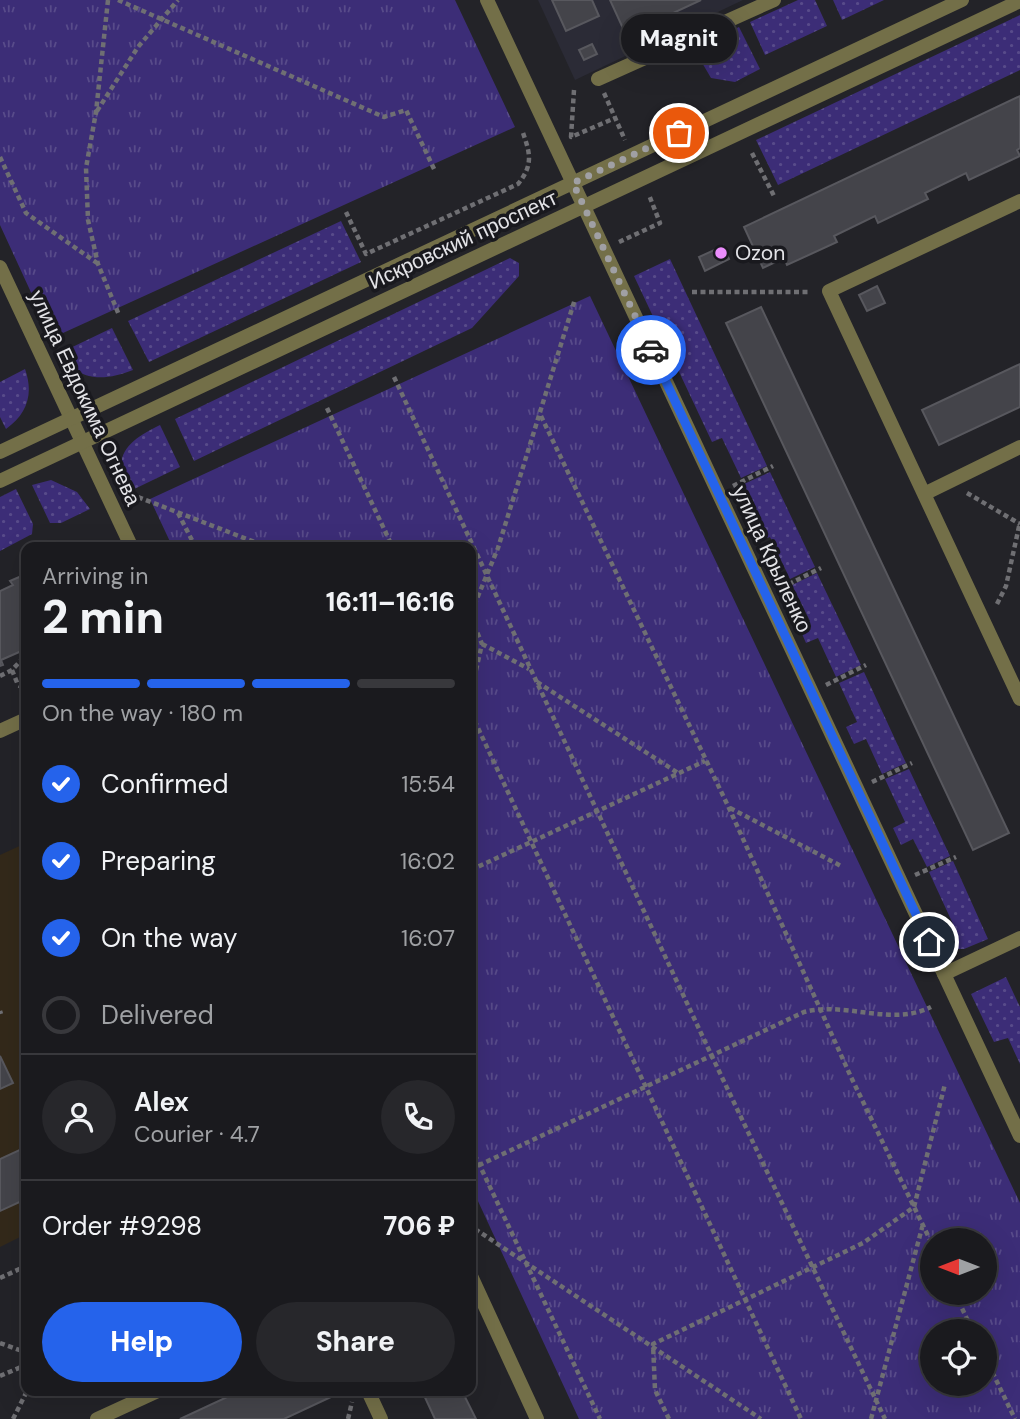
<!DOCTYPE html>
<html lang="en">
<head>
<meta charset="utf-8">
<style>
	body { margin:0; font-family:"DM Sans",sans-serif; background:#27272b; color:#f1f3f6; height:100vh; display:flex; flex-direction:column; font-size:26px; white-space:nowrap }
	* { box-sizing:border-box; margin:0 }
	p { font-size:23px; color:#9fa1a4 }
	.icon { flex:none; width:38px; height:38px; fill:none; stroke:currentColor; stroke-width:2; stroke-linecap:round; stroke-linejoin:round }
	.map { position:relative; flex:1; overflow:hidden }
	.drawer { position:absolute; left:21px; top:542px; width:455px; height:854px; display:flex; flex-direction:column; background:#1a1a1e; border-radius:14px; box-shadow:0 7px 28px #0002,0 0 0 2px #38383c }
	.drawer>* { flex:none }
	.needle { width:46px; rotate:270deg }
	.buttons { position:absolute; left:920px; top:1228px; display:grid; gap:14px }
	.buttons a { display:grid; place-items:center; width:77px; height:77px; border-radius:50%; background:#1a1a1e; box-shadow:0 7px 28px #0002,0 0 0 2px #38383c; font-size:35px }
	.pin { position:absolute; display:grid; place-items:center; width:60px; height:60px; color:#fff; margin:-30px; border:4px solid #fff; border-radius:50%; box-shadow:0 2px 7px #0007 }
	.courier { position:absolute; display:grid; place-items:center; width:70px; height:70px; margin:-35px; border:5px solid #2563eb; border-radius:50%; background:#fff; color:#222; box-shadow:0 2px 9px #0007 }
	.bubble { position:absolute; height:49px; border-radius:24px; background:#1a1a1e; box-shadow:0 7px 28px #0002,0 0 0 2px #38383c; font-size:23px; font-weight:800; line-height:49px; text-align:center }
	.head em { font-style:normal; font-weight:800 }
	.head div { display:flex; flex-direction:column-reverse }
	.head { display:flex; align-items:center; justify-content:space-between; height:119px; padding:0 21px }
	h1 { font-size:46px; font-weight:800; line-height:52px }
	.bar { display:grid; grid-template-columns:repeat(4,1fr); gap:10px 7px; align-content:center; height:84px; padding:0 21px }
	.bar i { height:9px; border-radius:5px; background:#38383c }
	.bar .on { background:#2563eb }
	.bar p { grid-column:span 4 }
	.line { display:flex; align-items:center; gap:18px; padding:0 21px; border-top:2px solid #38383c }
	.line div { flex:1 }
	.round { display:grid; place-items:center; flex:none; width:74px; height:74px; border-radius:37px; background:#27272b }
	ol { padding:0 21px; list-style:none }
	li { display:flex; align-items:center; gap:21px; height:77px }
	li p { margin-inline-start:auto }
	li .icon { padding:7px; border-radius:50%; background:#2563eb; color:#fff; stroke-width:4 }
	li:last-child { color:#9fa1a4 }
	li i { width:38px; height:38px; border:4px solid #38383c; border-radius:50% }
	.action { display:flex; gap:14px; margin-top:auto; padding:14px 21px }
	.action a { flex:1; height:80px; border-radius:42px; background:#2563eb; color:#fff; font-size:28px; font-weight:800; line-height:80px; text-align:center }
	.action a+a { background:#27272b; color:#f1f3f6 }
	.map>svg:first-child { display:block }
</style>
</head>
<body>
<div class="map">
<svg width="1020" height="1419" viewBox="0 0 1020 1419">
	<defs>
		<pattern id="grass-dots" width="8" height="8" patternUnits="userSpaceOnUse" patternTransform="scale(1.75)"><rect width="8" height="8" fill="#3c2d77"/><path d="M2 2h.1M6 6h.1" fill="none" stroke="#584b8a" stroke-width="1.8" stroke-linecap="round"/></pattern>
		<pattern id="park-tufts" width="24" height="20" patternUnits="userSpaceOnUse" patternTransform="scale(1.75)"><rect width="24" height="20" fill="#3c2d77"/><path d="M3 7l-1-3M5 7V3M7 7l1-3M15 17l-1-3M17 17v-4M19 17l1-3" fill="none" stroke="#584b8a"/></pattern>
	</defs>
	<rect width="100%" height="100%" fill="#232328"/>
	<path fill="#2b2b36" d="M538,0H743L575,80Z"/>
	<path fill="#33291a" d="M26,843V1234L0,1247V855Z"/>
	<path fill="url(#grass-dots)" d="M798,0H815L827,26L765,55L750,22Z
		M833,0H884L842,20Z
		M1020,15V70L778,185L756,140Z
		M739,27L760,69L735,82L711,78L694,49Z
		M341,221L361,262L149,362L128,321Z
		M510,258L519,263V276L472,328L194,461L175,419Z
		M670,259L767,466L741,478L722,438L712,442L634,276Z
		M112,328L133,370C105,381 77,383 62,352Z
		M25,369C34,394 27,414 6,429L0,417V382Z
		M160,425L180,467L126,493C112,455 127,441 160,425Z
		M770,472L815,567L790,579L770,537L759,541L752,526L761,521L744,484Z
		M51,480L77,492L90,509L61,523H50L32,485Z
		M16,489L33,524L32,534L0,551V497Z
		M817,573L861,665L836,677L818,638L806,643L799,627L810,621L792,585Z
		M864,672L906,763L882,774L866,739L854,744L846,727L857,722L839,683Z
		M909,769L950,856L927,867L913,839L901,845L893,828L905,822L885,779Z
		M953,861L988,939L964,949H949L941,931L953,924L929,872Z
		M1006,977L1020,1007V1064L1008,1038L994,1042L971,994Z"/>
	<path fill="url(#park-tufts)" fill-rule="evenodd" d="M0,0H455L515,127L52,338L0,225Z
		M590,296L1020,1203V1419H579L471,1186V548H173L150,499ZM933,1241H985V1293H933ZM933,1332H985V1384H933Z"/>
	<path fill="#44444a" stroke="#58585e" stroke-width="2" d="M552,0H592L599,16L566,31Z
		M610,0H701L626,35Z
		M592,44L597,54L584,60L579,50Z
		M1020,96V148L1017,150L1020,156L969,180L966,173L925,193L928,199L878,223L875,216L834,236L837,242L787,265L784,258L763,268L744,227Z
		M723,246L729,259L705,271L699,257Z
		M877,286L885,303L867,311L859,295Z
		M761,307L1009,833L973,850L726,323Z
		M1020,364V407L939,445L922,410Z
		M26,574V649L1,660L3,665L0,666V591L13,585L10,581Z
		M0,1056L13,1083L0,1089Z
		M26,1147V1199L0,1211V1159Z
		M240,1391H328L331,1397L284,1419H180Z
		M422,1391H462L476,1419H435Z"/>
	<g fill="none" stroke-linecap="round" stroke-linejoin="round">
		<path stroke="#6f6f73" stroke-width="4.5" stroke-dasharray="5 3.5" stroke-linecap="butt" d="M108,0L96,112L86,168L88,220L98,264L119,315
			M118,0L384,117L406,110L435,171
			M574,90L571,137L615,118
			M604,93L625,140
			M97,111L138,47L178,0
			M752,153L774,196
			M0,157L26,213L97,263
			M346,212L366,254L518,184C534,164 530,153 522,130
			M619,242L660,223L649,195
			M692,292H810
			M394,377L708,1048L885,1419
			M327,408L393,548
			M541,416L729,808L851,1077L933,1246
			M733,486L773,466
			M967,493L1020,524
			M138,497L270,548
			M178,513L196,548
			M781,588L821,568
			M997,604L1006,586L1020,522
			M471,613L498,548L575,299
			M471,617L482,644L471,692
			M482,644L529,669
			M12,670L18,685L26,689
			M0,676L12,670L26,655
			M537,682L678,773
			M826,685L866,665
			M471,713L801,1419
			M872,782L912,763
			M730,808L843,867
			M471,870L705,761
			M915,875L956,857
			M0,1011L1,1014
			M471,1147L600,1419
			M471,1169L804,1012C846,1001 891,1027 931,1007
			M475,1229L761,1419
			M0,1278L26,1266
			M955,1293L973,1332
			M0,1343L25,1352
			M985,1357L1015,1419
			M26,1365V1349
			M0,1376L26,1365
			M13,1419L27,1391
			M348,1419L352,1402
			M669,1419L655,1390L653,1344L863,1243L914,1207L945,1084
			M871,1419L923,1224"/>
		<path stroke="#736f48" stroke-width="14" d="M598,79L774,0
			M1020,201L829,291L1020,699
			M924,494L1020,447
			M0,731L26,719
			M944,974L1020,938
			M368,1391L381,1419
			M97,1419L158,1391"/>
		<path stroke="#736f48" stroke-width="14" d="M0,267L132,548
			M471,1276L537,1419"/>
		<path stroke="#736f48" stroke-width="14" d="M487,0L1020,1136
			M0,452L962,0
			M0,481L1020,1"/>
	</g>
	<g fill="none" stroke-linecap="round" stroke-linejoin="round">
		<path stroke="#a0a0a4" stroke-width="7" stroke-dasharray="0 12.6" d="M651,350L573,183L679,133"/>
		<path stroke="#2563eb" stroke-width="9" d="M651,350L929,942"/>
	</g>
	<circle fill="#eb8dfc" stroke="#19191e" stroke-width="2.5" cx="721" cy="253" r="7"/>
	<g text-anchor="middle" dominant-baseline="central" stroke-width="7" stroke-linejoin="round" paint-order="stroke">
		<g font-size="21" fill="#e3e3e7" stroke="#19191e">
			<text transform="translate(463 240) rotate(-25)">Искровский проспект</text>
			<text transform="translate(85 398) rotate(65)">улица Евдокима Огнева</text>
			<text transform="translate(772 559) rotate(65)">улица Крыленко</text>
		</g>
		<g font-size="21" fill="#e3e3e7" stroke="#19191e" text-anchor="start">
			<text x="735" y="253">Ozon</text>
		</g>
	</g>
</svg>
<div class="buttons">
<a><svg class="needle" viewBox="-14 -14 28 28"><path d="M0-13l5 13h-10z" fill="#e53935"/><path d="M0 13l5-13h-10z" fill="#9fa1a4"/></svg></a>
<a><svg class="icon" aria-label="locate" viewBox="0 0 24 24"><circle cx="12" cy="12" r="6"/><path d="M12 2v4M12 18v4M2 12h4M18 12h4"/></svg></a>
</div>
<div class="pin" style="left:679px;top:133px;background:#ea580c"><svg class="icon" aria-label="bag" viewBox="0 0 24 24"><path d="M5 8h14l-1 12H6zM9 8a3 3 0 0 1 6 0"/></svg></div>
<div class="pin" style="left:929px;top:942px;background:#1f2937"><svg class="icon" aria-label="home" viewBox="0 0 24 24"><path d="M3 11l9-7 9 7M6 9v11h12V9"/></svg></div>
<div class="courier" style="left:651px;top:350px"><svg class="icon" aria-label="car" viewBox="0 0 24 24"><path d="M5 17H2v-5l4-1 3-4h7l3 4 3 1v5h-3M9 17h6M6 11h13"/><circle cx="7" cy="17" r="2"/><circle cx="17" cy="17" r="2"/></svg></div>
<div class="bubble" style="left:621px;top:14px;width:116px">Magnit</div>
<section class="drawer">
<div class="head"><div><h1>2 min</h1><p>Arriving in</p></div><em>16:11–16:16</em></div>
<div class="bar"><i class="on"></i><i class="on"></i><i class="on"></i><i></i><p>On the way · 180 m</p></div>
<ol>
<li><svg class="icon" aria-label="check" viewBox="0 0 24 24"><path d="M5 12l5 5 9-10"/></svg>Confirmed<p>15:54</p></li>
<li><svg class="icon" aria-label="check" viewBox="0 0 24 24"><path d="M5 12l5 5 9-10"/></svg>Preparing<p>16:02</p></li>
<li><svg class="icon" aria-label="check" viewBox="0 0 24 24"><path d="M5 12l5 5 9-10"/></svg>On the way<p>16:07</p></li>
<li><i></i>Delivered</li>
</ol>
<div class="line" style="height:126px"><a class="round"><svg class="icon" aria-label="person" viewBox="0 0 24 24"><circle cx="12" cy="8" r="4"/><path d="M4 21q1-7 8-7t8 7"/></svg></a><div><b>Alex</b><p>Courier · 4.7</p></div><a class="round"><svg class="icon" aria-label="phone" viewBox="0 0 24 24"><path d="M5 4h4l2 5-3 2q2 4 5 5l2-3 5 2v4C11 20 4 13 5 4z"/></svg></a></div>
<div class="line" style="height:91px"><div>Order #9298</div><b>706 ₽</b></div>
<div class="action"><a>Help</a><a>Share</a></div>
</section>
</div>
</body>
</html>
